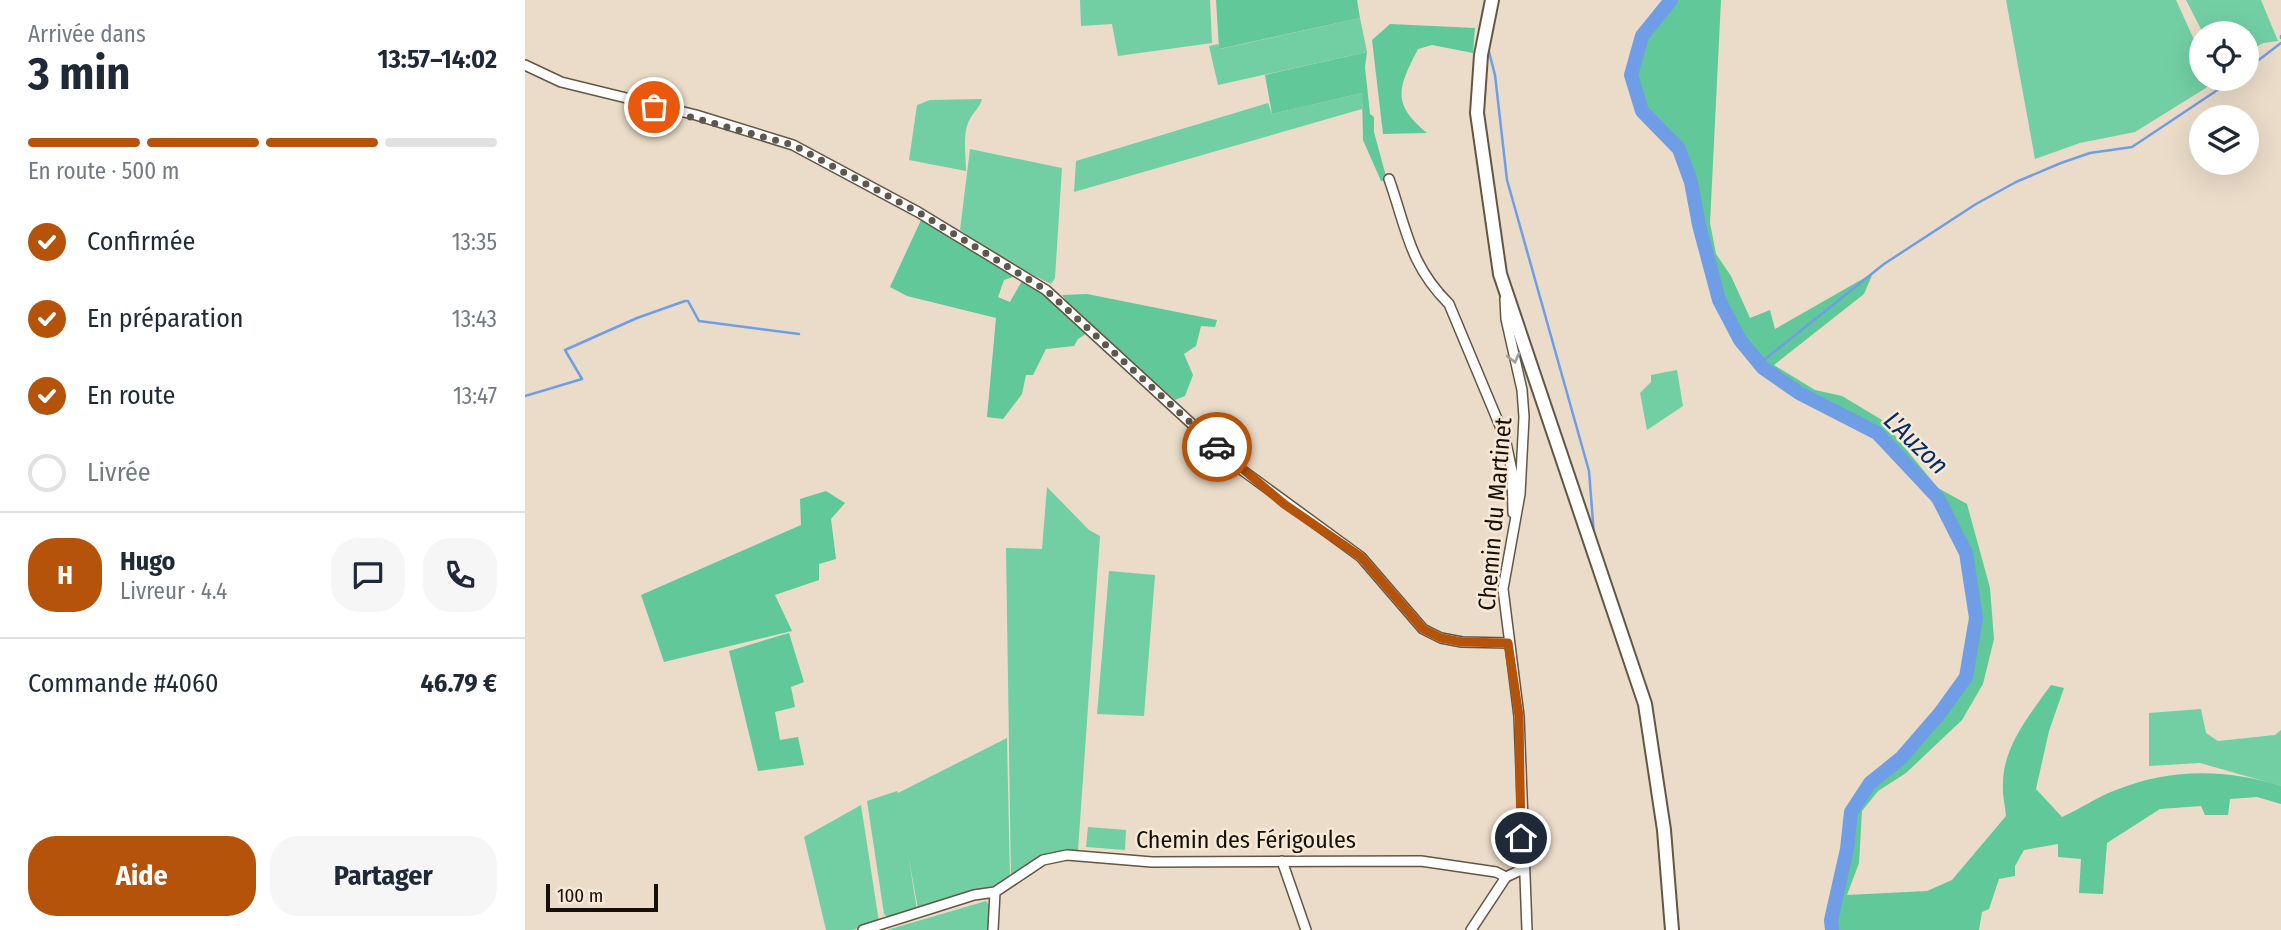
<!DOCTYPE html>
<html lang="fr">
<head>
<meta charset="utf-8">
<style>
	body { margin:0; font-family:"Fira Sans Condensed",sans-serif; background:#f6f6f7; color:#1f2937; height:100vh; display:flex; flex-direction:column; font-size:26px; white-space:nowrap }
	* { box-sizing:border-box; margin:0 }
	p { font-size:23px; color:#747a83 }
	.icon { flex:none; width:38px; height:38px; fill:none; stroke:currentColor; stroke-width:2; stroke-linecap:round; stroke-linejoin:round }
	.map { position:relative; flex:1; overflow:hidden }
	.side { display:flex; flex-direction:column; background:#fff; width:525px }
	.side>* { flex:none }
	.tools { position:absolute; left:1664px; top:21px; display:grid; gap:14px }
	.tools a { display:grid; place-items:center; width:70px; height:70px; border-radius:50%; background:#fff; box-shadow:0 7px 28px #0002; font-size:35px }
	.scale { position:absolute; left:21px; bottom:18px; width:112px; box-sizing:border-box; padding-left:7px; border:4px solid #141009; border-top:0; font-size:19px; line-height:24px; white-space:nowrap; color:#141009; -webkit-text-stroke:5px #f7e9d5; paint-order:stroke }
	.pin { position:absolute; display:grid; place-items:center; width:60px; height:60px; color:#fff; margin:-30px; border:4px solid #fff; border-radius:50%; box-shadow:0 2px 7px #0007 }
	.courier { position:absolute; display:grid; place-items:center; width:70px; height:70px; margin:-35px; border:5px solid #b45309; border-radius:50%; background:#fff; color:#222; box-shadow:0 2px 9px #0007 }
	.head em { font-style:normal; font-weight:700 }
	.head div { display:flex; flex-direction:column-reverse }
	.head { display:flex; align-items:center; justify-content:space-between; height:119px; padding:0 28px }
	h1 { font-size:46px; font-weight:700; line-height:52px }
	.bar { display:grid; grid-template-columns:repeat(4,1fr); gap:10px 7px; align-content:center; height:84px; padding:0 28px }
	.bar i { height:9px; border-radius:5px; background:#e0e1e3 }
	.bar .on { background:#b45309 }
	.bar p { grid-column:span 4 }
	.line { display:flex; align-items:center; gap:18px; padding:0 28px; border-top:2px solid #e0e1e3 }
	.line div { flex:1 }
	.round { display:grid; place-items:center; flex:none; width:74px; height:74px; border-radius:28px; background:#f6f6f7 }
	ol { padding:0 28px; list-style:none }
	li { display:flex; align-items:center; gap:21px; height:77px }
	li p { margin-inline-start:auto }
	li .icon { padding:7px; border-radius:50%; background:#b45309; color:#fff; stroke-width:4 }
	li:last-child { color:#747a83 }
	li i { width:38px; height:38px; border:4px solid #e0e1e3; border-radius:50% }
	.action { display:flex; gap:14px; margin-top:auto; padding:14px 28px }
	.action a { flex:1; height:80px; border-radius:28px; background:#b45309; color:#fff; font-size:28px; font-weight:700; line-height:80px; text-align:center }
	.action a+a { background:#f6f6f7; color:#1f2937 }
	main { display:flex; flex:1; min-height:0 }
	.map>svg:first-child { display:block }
</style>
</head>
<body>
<main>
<section class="side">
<div class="head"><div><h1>3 min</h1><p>Arrivée dans</p></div><em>13:57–14:02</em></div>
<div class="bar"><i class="on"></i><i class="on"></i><i class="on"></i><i></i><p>En route · 500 m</p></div>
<ol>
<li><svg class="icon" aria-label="check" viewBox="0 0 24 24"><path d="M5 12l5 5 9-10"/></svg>Confirmée<p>13:35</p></li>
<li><svg class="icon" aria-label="check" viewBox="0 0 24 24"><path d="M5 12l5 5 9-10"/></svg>En préparation<p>13:43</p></li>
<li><svg class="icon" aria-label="check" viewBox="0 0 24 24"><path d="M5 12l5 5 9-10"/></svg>En route<p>13:47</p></li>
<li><i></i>Livrée</li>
</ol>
<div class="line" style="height:126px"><b class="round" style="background:#b45309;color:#fff">H</b><div><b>Hugo</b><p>Livreur · 4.4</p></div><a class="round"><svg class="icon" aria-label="chat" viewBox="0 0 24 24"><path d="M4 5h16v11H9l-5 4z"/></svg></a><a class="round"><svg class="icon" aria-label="phone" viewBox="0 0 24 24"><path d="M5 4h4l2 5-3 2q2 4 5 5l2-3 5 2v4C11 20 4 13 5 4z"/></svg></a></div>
<div class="line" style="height:91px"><div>Commande #4060</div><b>46.79 €</b></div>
<div class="action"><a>Aide</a><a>Partager</a></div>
</section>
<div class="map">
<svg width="1756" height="930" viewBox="0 0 1756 930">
	<rect width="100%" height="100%" fill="#eadcc8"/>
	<path fill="#72cfa3" d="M555,0H685L687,43L593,56L587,24L556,26Z
		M1481,0H1651L1676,55V79H1685L1684,86L1610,132L1555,143L1510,159Z
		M1661,0H1736L1753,41L1738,43L1722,52V33H1678Z
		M835,18L842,52L693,85L684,46L693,44L695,49Z
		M837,93V109L549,192L551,161L743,103L747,114Z
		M457,99C454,109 449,111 445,119C437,132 441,156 441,171L384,160L392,105L405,100Z
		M445,149L537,168L530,278L526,284L476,259L435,230Z
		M1152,370L1158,406L1122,430L1115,393L1126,382V375Z
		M522,487L564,530L575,536L553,850C524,852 509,862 486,880L481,548L517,549Z
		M584,571L630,575L619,716L572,714Z
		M1676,709L1681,733L1693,741L1750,735L1756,730V786L1675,763L1624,766V713Z
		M482,738L485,881L393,909L383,854L392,910L364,918L359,914L342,801L372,791L373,793Z
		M336,805L354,922L327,930H301L279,837Z
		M563,827L601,830L600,850L561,847Z
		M461,901L465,906V930H362Z"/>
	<path fill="#60c899" d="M691,0H832L835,18L694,49Z
		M1149,0H1196L1185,223L1191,254L1206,276L1225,318L1245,310L1250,329L1348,273L1339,294L1249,365L1290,390L1317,396L1357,420L1413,488L1442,504L1465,588L1469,639L1458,684L1437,720L1381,773L1353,791L1337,811L1334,863L1322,895L1402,891L1427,880L1481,816C1480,805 1477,794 1478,783C1478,746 1506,713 1526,685L1539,688L1524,731L1511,789L1537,817C1555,809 1572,797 1591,790C1647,768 1700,769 1756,786V804L1732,797L1705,799L1703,815H1680L1676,806L1635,809L1582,843L1578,894L1554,893L1556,859L1533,857V844L1499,850L1490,866V876L1474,879L1464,909L1457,912L1454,930H1310L1309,919L1330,813L1348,785L1380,759L1444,677L1455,617L1444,552L1414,495L1353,431L1275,390L1240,366L1218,337L1197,298L1176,223L1169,182L1157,149L1121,110L1111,75L1120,37Z
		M865,24L950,28L948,53L907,45L893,49C873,88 866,103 902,133L858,134L847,40Z
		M842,52L840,67L845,114L849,117V132L862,180L856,181L838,140L837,93L747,114L740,75Z
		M397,218L491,276L479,280L473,297L485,302L498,279L564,332L553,339L549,346L521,349L508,375H501L497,394L478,419L462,417L471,318L382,296L365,287Z
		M562,294L692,320L690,327L676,326L671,346L659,354L668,375L660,396L650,400L548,310L537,295Z
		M301,491L320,503L306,519L311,559L294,564V580L250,595L267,631L139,662L116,595L276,525L275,499Z
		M264,633L279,682L266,687L270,707L250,712L255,740L273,737L279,765L233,771L204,651Z"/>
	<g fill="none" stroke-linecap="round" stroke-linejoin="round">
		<path stroke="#6f9de6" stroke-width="2.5" d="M1756,36V38
			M963,48L970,75L982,180L1064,471L1069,535
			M1722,69L1756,43
			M1234,364L1359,264L1451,204L1491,182L1536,163L1565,153L1607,147L1709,79
			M0,396L57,379L40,350L112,318L160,301H163L174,321L274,334"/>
		<path stroke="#6f9de6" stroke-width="14" d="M1146,0L1117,36L1106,75L1117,111L1154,149L1166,182L1174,225L1194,300L1215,340L1238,368L1274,393L1352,433L1413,498L1441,553L1451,618L1441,677L1415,713L1376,758L1345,783L1326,812L1322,849L1306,920L1307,930"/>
		<g stroke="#625645" stroke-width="12">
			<path id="street" d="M0,65L36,82L171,115L268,145L393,212L521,290L717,470L836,557L898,629L916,638L937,642L983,643
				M864,179C882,230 884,264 924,304L980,438L987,471L988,513
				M980,299L981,319L997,390L999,417L995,494L978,589L994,716L1002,930
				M757,861L781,930
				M338,930L449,895L470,892L518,860L542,855L627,862L896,861L971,872L981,877
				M468,930L470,892
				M946,930L981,877L998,869"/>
		</g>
		<g stroke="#625645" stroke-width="16">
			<path id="secondary" d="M967,0L956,55L952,113L975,274L1120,704L1139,830L1147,930"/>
		</g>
		<use href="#street" stroke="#fff" stroke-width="9"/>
		<use href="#secondary" stroke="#fff" stroke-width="12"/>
	</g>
	<defs><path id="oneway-chevron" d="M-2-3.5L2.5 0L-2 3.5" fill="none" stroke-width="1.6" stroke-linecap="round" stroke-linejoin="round" transform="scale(1.75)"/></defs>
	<use stroke="#a19f9d" href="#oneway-chevron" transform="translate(989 358) rotate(77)"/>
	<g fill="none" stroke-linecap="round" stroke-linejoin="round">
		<path stroke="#5f574c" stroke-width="7" stroke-dasharray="0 12.6" d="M129,107L268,145L393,212L521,290L692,447"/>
		<path stroke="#b45309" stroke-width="9" d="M692,447L759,504L836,557L898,629L916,638L937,642L983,643L994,716L996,838"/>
	</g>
	<g text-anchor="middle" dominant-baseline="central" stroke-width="5" stroke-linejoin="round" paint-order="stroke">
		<g font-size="24" fill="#141009" stroke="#f7e9d5">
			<text transform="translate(970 514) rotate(-85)">Chemin du Martinet</text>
			<text x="721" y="840">Chemin des Férigoules</text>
		</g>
		<g font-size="26" font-style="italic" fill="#022c6c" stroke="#f7e9d5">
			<text transform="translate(1391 443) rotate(44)">L'Auzon</text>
		</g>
	</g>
</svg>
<div class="tools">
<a><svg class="icon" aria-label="locate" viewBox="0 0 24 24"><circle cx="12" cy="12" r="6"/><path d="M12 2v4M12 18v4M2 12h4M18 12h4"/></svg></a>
<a><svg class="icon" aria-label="layers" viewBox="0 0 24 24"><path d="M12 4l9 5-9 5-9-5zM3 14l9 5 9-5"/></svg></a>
</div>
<div class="scale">100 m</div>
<div class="pin" style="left:129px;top:107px;background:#ea580c"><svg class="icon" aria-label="bag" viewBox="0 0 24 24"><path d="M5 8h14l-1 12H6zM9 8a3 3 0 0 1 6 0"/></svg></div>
<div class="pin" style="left:996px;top:838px;background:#1f2937"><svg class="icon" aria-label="home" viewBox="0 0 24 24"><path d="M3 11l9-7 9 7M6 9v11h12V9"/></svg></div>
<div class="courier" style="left:692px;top:447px"><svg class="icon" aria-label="car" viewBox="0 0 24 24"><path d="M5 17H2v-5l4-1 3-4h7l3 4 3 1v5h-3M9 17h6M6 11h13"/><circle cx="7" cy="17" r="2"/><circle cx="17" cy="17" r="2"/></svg></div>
</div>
</main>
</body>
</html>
